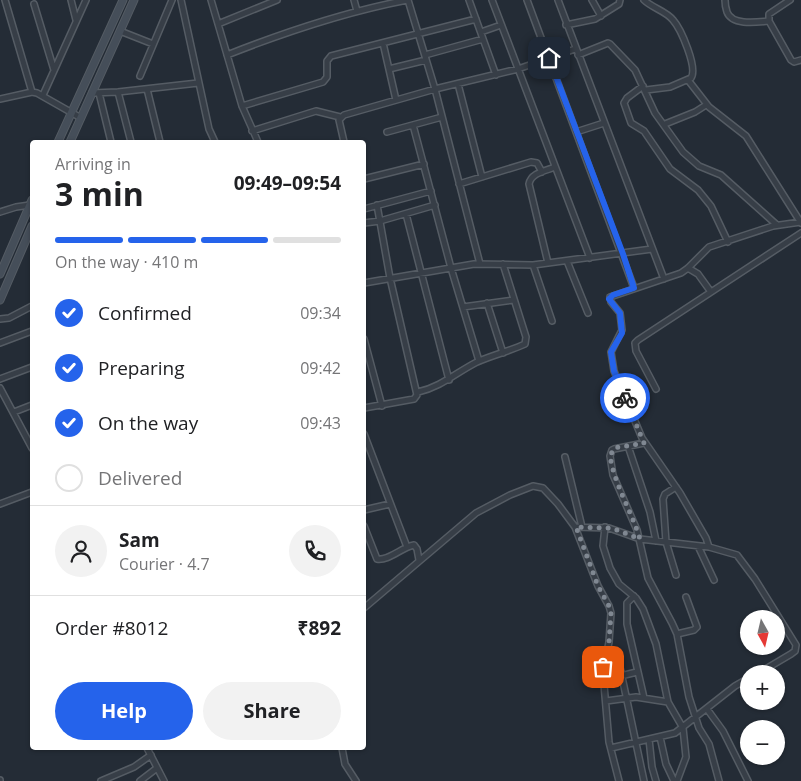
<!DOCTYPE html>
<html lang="en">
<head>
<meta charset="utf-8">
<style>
	body { margin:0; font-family:"Open Sans",sans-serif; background:#f2f2f2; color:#202124; height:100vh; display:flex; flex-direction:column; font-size:19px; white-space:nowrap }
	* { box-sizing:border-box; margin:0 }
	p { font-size:16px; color:#757577 }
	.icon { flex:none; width:28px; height:28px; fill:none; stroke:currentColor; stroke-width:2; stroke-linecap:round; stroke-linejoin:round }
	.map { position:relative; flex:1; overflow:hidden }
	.sheet { position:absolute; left:30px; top:140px; width:336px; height:610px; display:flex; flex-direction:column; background:#fff; border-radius:5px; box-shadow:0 1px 4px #0004 }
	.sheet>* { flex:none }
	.needle { width:32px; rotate:172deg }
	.tools { position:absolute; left:740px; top:610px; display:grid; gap:10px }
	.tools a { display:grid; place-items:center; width:45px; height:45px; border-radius:50%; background:#fff; box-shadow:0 1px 4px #0004; font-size:25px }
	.pin { position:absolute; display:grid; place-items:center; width:42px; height:42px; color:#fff; margin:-21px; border-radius:10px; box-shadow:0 2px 8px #0006 }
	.courier { position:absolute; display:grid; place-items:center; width:50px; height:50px; margin:-25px; border:4px solid #2563eb; border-radius:50%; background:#fff; color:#222; box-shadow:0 1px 6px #0007 }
	.summary em { font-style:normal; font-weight:700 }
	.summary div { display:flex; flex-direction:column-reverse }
	.summary { display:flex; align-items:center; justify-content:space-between; height:85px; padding:0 25px }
	h1 { font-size:32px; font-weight:700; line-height:38px }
	.bar { display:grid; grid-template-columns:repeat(4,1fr); gap:8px 5px; align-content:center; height:60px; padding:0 25px }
	.bar i { height:6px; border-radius:4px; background:#e0e0e0 }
	.bar .selected { background:#2563eb }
	.bar p { grid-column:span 4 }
	.line { display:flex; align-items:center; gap:12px; padding:0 25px; border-top:1px solid #e0e0e0 }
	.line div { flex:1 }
	.round { display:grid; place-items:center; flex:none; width:52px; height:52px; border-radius:26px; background:#f2f2f2 }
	ol { padding:0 25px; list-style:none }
	li { display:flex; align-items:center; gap:15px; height:55px }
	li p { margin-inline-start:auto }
	li .icon { padding:5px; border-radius:50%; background:#2563eb; color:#fff; stroke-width:4 }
	li:last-child { color:#757577 }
	li i { width:28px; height:28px; border:2px solid #e0e0e0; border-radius:50% }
	.button { display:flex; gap:10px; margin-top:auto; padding:10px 25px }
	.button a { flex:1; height:58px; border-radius:30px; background:#2563eb; color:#fff; font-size:20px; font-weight:700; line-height:58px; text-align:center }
	.button a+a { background:#f2f2f2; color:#202124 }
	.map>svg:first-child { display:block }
</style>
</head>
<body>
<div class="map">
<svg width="801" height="781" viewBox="0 0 801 781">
	<rect width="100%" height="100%" fill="#242c36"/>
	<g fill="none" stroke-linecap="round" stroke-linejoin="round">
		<g stroke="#555c64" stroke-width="8">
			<path id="street" d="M5,0L32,92
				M71,0L76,20
				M181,0L209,129L215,142
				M211,0L242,106L258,142
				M354,0L357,11
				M408,0L435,89L480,264
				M469,0L496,75
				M492,0L590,258
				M527,0L634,288
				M558,0L664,279
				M592,0L601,16
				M644,0C652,8 666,11 673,20C681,29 698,68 691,78L670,87L646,90
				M725,0C725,4 726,9 727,12C732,26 758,22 769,21
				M790,0L769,14V21L791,60L794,62L801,60
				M34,4L54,70
				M218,24L277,0
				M566,25L595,19L619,4L620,0
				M120,31L153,44
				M481,32L501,25
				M383,43L396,100
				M227,55C285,32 345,12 407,0
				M425,55L483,39
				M578,55L608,43L610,44L635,70L655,113L683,152L699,166L721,175L777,225
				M389,69L426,60
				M140,76L172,0
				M688,80L709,107L746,136L801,223
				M458,84L482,177
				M643,86L627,98L624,103L631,123L644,131L670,169L698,190L711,206L728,242
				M147,89L160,142
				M118,92L131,142
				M92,93L118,92L198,83
				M99,93L111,142
				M43,95L86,0
				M0,99L32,92L37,93L81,118
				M242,106L323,82L327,77V61L331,56L476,19
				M665,124L695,112L706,105
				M413,125L451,268L479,361
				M252,131L316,111L340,117
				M387,132L442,117
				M576,132L604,123
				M344,142L339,120L344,115L435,89L518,69L575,49
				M364,179L424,164
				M459,184L531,162L537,163L542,172
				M364,209L431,191
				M0,212L16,207L30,205
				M406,214L449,380
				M364,223L380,221L435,205
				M567,261L588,313
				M548,263L529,184C531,173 545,171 555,167
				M533,265L552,321
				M688,268L698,274L711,292
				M364,283L474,264L533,265L652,249
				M487,303L503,353
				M463,307L513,300
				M0,319L9,318L32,306
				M364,339L382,406
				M0,343L32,331
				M0,379L32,367
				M0,388L32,448
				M656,389L636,351L635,343L638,340L801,233
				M418,392C441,387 457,372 477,362C493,355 510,351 525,344L526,337L503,264
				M364,408L414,399L417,395L390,278L377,205
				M14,412L32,405
				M364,434L407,547
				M644,443L614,449L612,450L610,456L613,475L637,530L648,578L672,623L677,634L689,697L699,728L709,744L719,781
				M628,446L650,512L656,541
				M565,457L582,527
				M676,487L665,494L663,499L666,542L676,575
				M0,504L32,492
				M364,510L390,504
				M364,526L377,559C389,561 402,547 414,545L417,549L419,560
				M575,527L609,528L640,539L709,547L737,555L755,579L796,645L795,651L791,654L757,674
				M605,527L603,546L610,568L619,584L636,598L643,609L656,644L668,702L683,728L686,757L677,781
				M698,546L714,580
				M709,547L706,538L680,493L642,438L614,371L611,352L622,330L620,313L611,302L610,297L681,273L688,268L709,247L773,226L801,222
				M634,596L627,603V624L644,698
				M364,608L476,513L510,495L533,486L543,488L558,504L575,527L598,586L609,606L611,613L609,642L603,673L609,742L619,781
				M677,634L694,630L697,627L686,597
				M608,648L618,658L644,781
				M604,680L637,672
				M606,701L636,697L668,702
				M707,709L723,731L748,781
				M660,737L666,764L674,781
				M649,739L652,767L656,781
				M147,748L164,781
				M342,748L345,764L356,781
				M611,748L675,733L735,686L749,678
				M0,780V781
				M101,781L134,767L151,755
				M140,781L157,768"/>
		</g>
		<g stroke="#555c64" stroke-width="9">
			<path id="secondary" d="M58,142L123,0
				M70,142L134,0
				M0,274L32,200
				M0,300L32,226"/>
		</g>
		<use href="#street" stroke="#373e47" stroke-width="5"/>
		<use href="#secondary" stroke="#454e59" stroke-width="7"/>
	</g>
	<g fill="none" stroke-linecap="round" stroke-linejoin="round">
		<path stroke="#808892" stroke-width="5" stroke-dasharray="0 9" d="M603,667L609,642L611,613L609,606L598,586L576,527L609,528L617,530L640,539C631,510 615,486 610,456L614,448L644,443L625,398"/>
		<path stroke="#2563eb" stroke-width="6" d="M549,58L623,254L634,288L613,295L609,299L620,313L622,333L611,352L614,371L625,398"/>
	</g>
</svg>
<div class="tools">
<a><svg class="needle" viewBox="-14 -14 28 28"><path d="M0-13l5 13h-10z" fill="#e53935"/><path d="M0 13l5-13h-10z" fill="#757577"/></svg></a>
<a>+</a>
<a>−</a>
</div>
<div class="pin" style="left:603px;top:667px;background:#ea580c"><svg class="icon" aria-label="bag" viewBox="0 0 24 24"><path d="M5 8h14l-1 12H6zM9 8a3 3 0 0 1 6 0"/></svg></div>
<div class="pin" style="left:549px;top:58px;background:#1f2937"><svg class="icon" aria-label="home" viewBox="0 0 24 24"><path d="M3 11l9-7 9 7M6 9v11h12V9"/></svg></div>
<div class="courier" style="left:625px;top:398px"><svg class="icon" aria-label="bike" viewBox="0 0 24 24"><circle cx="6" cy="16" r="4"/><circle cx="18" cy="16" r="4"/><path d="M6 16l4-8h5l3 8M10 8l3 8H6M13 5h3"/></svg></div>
<section class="sheet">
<div class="summary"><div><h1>3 min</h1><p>Arriving in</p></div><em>09:49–09:54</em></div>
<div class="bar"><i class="selected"></i><i class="selected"></i><i class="selected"></i><i></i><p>On the way · 410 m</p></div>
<ol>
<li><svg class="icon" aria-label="check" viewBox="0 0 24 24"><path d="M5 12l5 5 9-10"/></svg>Confirmed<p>09:34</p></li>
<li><svg class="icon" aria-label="check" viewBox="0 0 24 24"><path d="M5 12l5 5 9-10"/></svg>Preparing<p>09:42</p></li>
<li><svg class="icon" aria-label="check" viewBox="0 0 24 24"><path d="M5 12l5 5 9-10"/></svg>On the way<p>09:43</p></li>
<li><i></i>Delivered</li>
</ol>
<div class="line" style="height:90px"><a class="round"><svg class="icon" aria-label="person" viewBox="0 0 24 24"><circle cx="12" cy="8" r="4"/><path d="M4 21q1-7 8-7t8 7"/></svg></a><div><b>Sam</b><p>Courier · 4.7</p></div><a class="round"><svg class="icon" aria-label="phone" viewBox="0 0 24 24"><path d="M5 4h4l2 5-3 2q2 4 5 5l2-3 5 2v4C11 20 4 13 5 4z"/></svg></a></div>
<div class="line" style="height:65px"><div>Order #8012</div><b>₹892</b></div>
<div class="button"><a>Help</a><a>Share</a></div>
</section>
</div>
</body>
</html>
